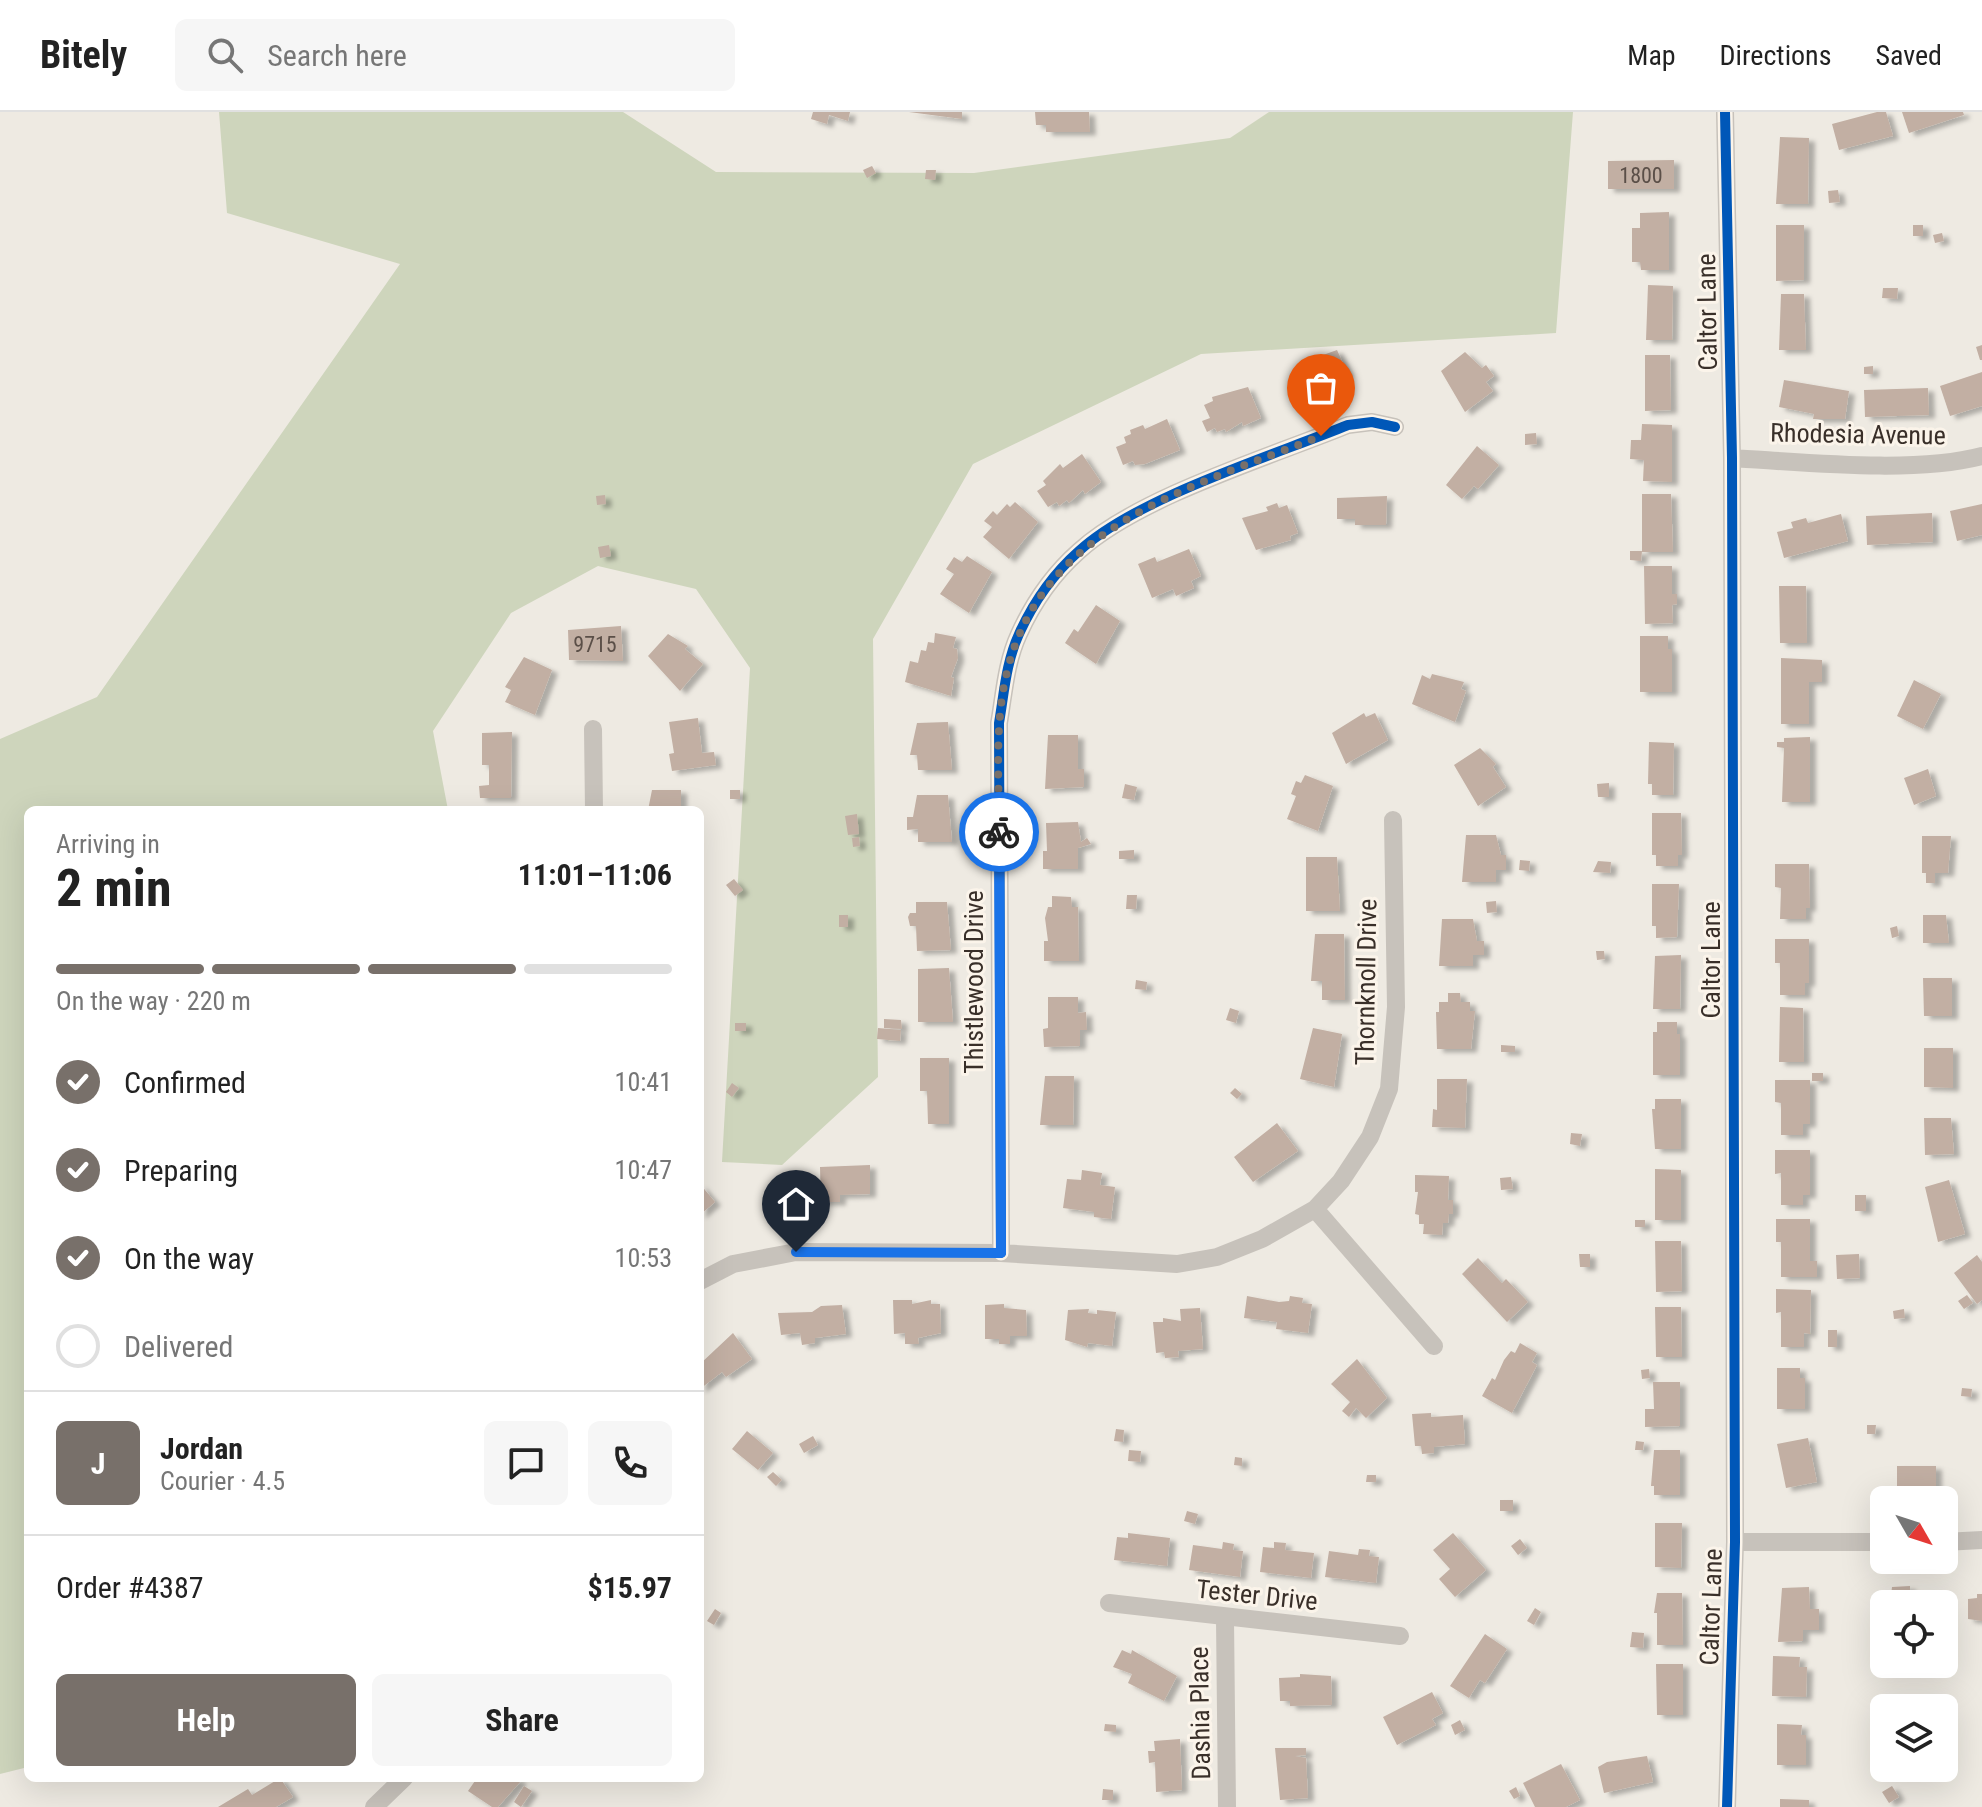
<!DOCTYPE html>
<html lang="en">
<head>
<meta charset="utf-8">
<style>
	body { margin:0; font-family:"Roboto Condensed",sans-serif; background:#f6f6f6; color:#222; height:100vh; display:flex; flex-direction:column; font-size:30px; white-space:nowrap }
	* { box-sizing:border-box; margin:0 }
	p { font-size:26px; color:#767676 }
	.icon { flex:none; width:44px; height:44px; fill:none; stroke:currentColor; stroke-width:2; stroke-linecap:round; stroke-linejoin:round }
	.map { position:relative; flex:1; overflow:hidden }
	.side { position:absolute; left:24px; top:694px; width:680px; height:976px; display:flex; flex-direction:column; background:#fff; border-radius:12px; box-shadow:0 8px 32px #0002 }
	.side>* { flex:none }
	.needle { width:52px; rotate:129deg }
	.tools { position:absolute; left:1870px; top:1374px; display:grid; gap:16px }
	.tools a { display:grid; place-items:center; width:88px; height:88px; border-radius:12px; background:#fff; box-shadow:0 8px 32px #0002; font-size:40px }
	.pin { position:absolute; display:grid; place-items:center; width:68px; height:68px; color:#fff; margin:-82px -34px; border-radius:50% 50% 50% 0; rotate:-45deg; box-shadow:0 0 8px #0007 }
	.pin .icon { rotate:45deg }
	.courier { position:absolute; display:grid; place-items:center; width:80px; height:80px; margin:-40px; border:6px solid #1a73e8; border-radius:50%; background:#fff; color:#222; box-shadow:0 2px 10px #0007 }
	.summary em { font-style:normal; font-weight:700 }
	.summary div { display:flex; flex-direction:column-reverse }
	.summary { display:flex; align-items:center; justify-content:space-between; height:136px; padding:0 32px }
	h1 { font-size:52px; font-weight:700; line-height:60px }
	.bar { display:grid; grid-template-columns:repeat(4,1fr); gap:12px 8px; align-content:center; height:96px; padding:0 32px }
	.bar i { height:10px; border-radius:6px; background:#e0e0e0 }
	.bar .selected { background:#78706a }
	.bar p { grid-column:span 4 }
	.line { display:flex; align-items:center; gap:20px; padding:0 32px; border-top:2px solid #e0e0e0 }
	.line div { flex:1 }
	.round { display:grid; place-items:center; flex:none; width:84px; height:84px; border-radius:12px; background:#f6f6f6 }
	ol { padding:0 32px; list-style:none }
	li { display:flex; align-items:center; gap:24px; height:88px }
	li p { margin-inline-start:auto }
	li .icon { padding:8px; border-radius:50%; background:#78706a; color:#fff; stroke-width:4 }
	li:last-child { color:#767676 }
	li i { width:44px; height:44px; border:4px solid #e0e0e0; border-radius:50% }
	.cta { display:flex; gap:16px; margin-top:auto; padding:16px 32px }
	.cta a { flex:1; height:92px; border-radius:12px; background:#78706a; color:#fff; font-size:32px; font-weight:700; line-height:92px; text-align:center }
	.cta a+a { background:#f6f6f6; color:#222 }
	header { display:flex; align-items:center; gap:48px; box-sizing:border-box; height:112px; padding:0 40px; background:#fff; border-bottom:2px solid #e0e0e0 }
	header strong { font-size:38px }
	nav { display:flex; gap:44px; margin-inline-start:auto; font-size:28px }
	.search { width:560px; height:72px; background:#f6f6f6; display:flex; align-items:center; gap:20px; box-sizing:border-box; padding:0 28px; border-radius:12px; color:#767676; font-size:30px }
	.map>svg:first-child { display:block }
</style>
</head>
<body>
<header>
<strong>Bitely</strong>
<div class="search"><svg class="icon" aria-label="search" viewBox="0 0 24 24"><circle cx="10" cy="10" r="6"/><path d="M15 15l6 6"/></svg>Search here</div>
<nav><a>Map</a><a>Directions</a><a>Saved</a></nav>
</header>
<div class="map">
<svg width="1982" height="1695" viewBox="0 0 1982 1695">
	<defs>
		<filter id="shadow"><feDropShadow dx="6" dy="3.5" stdDeviation="2" flood-color="#0004"/></filter>
	</defs>
	<rect width="100%" height="100%" fill="#eeeae2"/>
	<path fill="#ced5bc" d="M219,0H623L716,60L974,61L1230,26L1269,0H1573L1556,221L1201,242L973,352L873,527L878,965L782,1053L722,1050L750,556L696,477L598,454L511,501L433,619L448,698H28V1655L0,1662V627L97,585L400,152L227,101Z"/>
	<path fill="#c2afa3" filter="url(#shadow)" d="M813,0H850L848,9L829,3L827,12L811,7Z
		M909,0H962V7Z
		M1035,0H1089L1090,20H1046V13H1036Z
		M1877,0H1886L1893,24L1839,38L1832,12Z
		M1902,0H1963L1964,3L1909,21Z
		M1780,25L1809,26L1808,92H1776Z
		M1674,48V77H1608V49Z
		M872,54L876,61L867,66L863,58Z
		M926,58H936L935,68L925,67Z
		M1838,78L1840,90L1829,91L1828,79Z
		M1669,100V158H1641L1640,150H1632V116H1640V101Z
		M1776,113H1804V168L1776,169Z
		M1913,113H1923V124H1913Z
		M1942,121L1944,129L1935,131L1933,123Z
		M1648,173L1673,174L1672,228H1646Z
		M1883,176H1898L1897,187L1882,186Z
		M1781,182H1804L1806,238H1779Z
		M1982,233V248H1980L1976,235Z
		M1337,238L1348,262L1312,282L1298,252Z
		M1465,240L1482,256L1486,253L1494,264L1486,270L1493,279L1465,300L1441,259Z
		M1645,243H1670L1671,298L1645,299Z
		M1873,254V262H1864V255Z
		M1982,260V294L1950,304L1940,274Z
		M1784,268L1849,279L1845,307H1813L1814,302L1779,295Z
		M1248,275L1261,306L1243,314L1242,310L1226,320L1225,317L1217,320L1215,316L1207,320L1202,309L1210,306L1204,293L1213,289L1212,285Z
		M1928,276L1929,303L1865,305L1864,278Z
		M1167,307L1180,338L1145,352L1135,353L1133,349L1123,353L1116,335L1126,331L1124,325L1131,322L1130,318L1143,313L1145,317Z
		M1642,312L1672,313V370L1643,369L1644,348L1630,347L1631,328H1641Z
		M1536,321L1537,332L1525,333V322Z
		M1477,334L1499,353L1478,377L1474,374L1462,387L1446,373Z
		M1082,342L1101,370L1085,382L1083,378L1069,391L1067,388L1059,394L1057,390L1048,395L1037,379L1046,373L1043,369L1060,352L1063,356Z
		M1642,382H1671L1673,440H1642Z
		M605,383L606,392L597,393L596,384Z
		M1387,384L1386,413H1355V407H1337V386Z
		M1015,390L1038,410L1009,447L983,425L992,415L984,409L993,399L997,403L1007,392L1010,395Z
		M1277,391L1279,396L1287,393L1298,421L1290,424L1291,428L1256,438L1242,406L1268,399L1266,395Z
		M1982,392V423L1957,429L1950,399Z
		M1932,401L1933,430L1867,433L1866,404Z
		M1841,402L1848,429L1784,446L1777,420L1793,416L1791,410L1806,406L1808,411Z
		M609,433L611,444L600,446L598,435Z
		M1189,437L1201,464L1191,469L1194,476L1176,484L1173,477L1152,486L1138,452L1155,445L1157,450Z
		M1630,439H1642L1641,449L1630,448Z
		M967,444L992,460L969,501L940,482L954,462L946,457L954,445L962,450Z
		M1644,454H1672V482H1677V492L1672,493L1673,511L1645,512Z
		M1779,474H1806L1807,531H1780Z
		M1096,493L1120,509L1096,552L1065,531L1074,517L1078,520Z
		M621,514L623,549L569,548L568,518Z
		M935,521L956,525L953,536L957,537L958,546L951,565L954,566L951,584L905,570L910,549L918,551L921,538L926,539L928,530L934,531Z
		M668,522L688,534L685,537L703,552L680,579L648,544Z
		M1640,524H1668V537H1672V580H1640Z
		M524,545L552,558L535,603L505,590L511,578L505,575Z
		M1781,546L1822,548V570H1809V612H1781Z
		M1432,562L1464,570L1461,577L1466,579L1455,610L1412,592L1422,563L1430,567Z
		M1914,568L1941,582L1923,617L1897,604Z
		M1364,601L1366,605L1375,601L1388,628L1346,652L1332,621Z
		M698,606L702,641L714,640L716,653L672,659L669,642L674,641L669,610Z
		M948,610L952,658H918L917,643H910L917,611Z
		M512,620L511,686H480L479,674L489,673V653H482V621Z
		M1048,623H1078V657H1084V675L1045,677Z
		M1810,625V690H1782L1784,636L1777,635V630H1784V626Z
		M1649,630L1674,631L1673,683H1652V672H1648Z
		M1480,636L1496,652L1493,655L1506,675L1478,694L1454,653Z
		M1928,657L1936,684L1914,693L1904,666Z
		M1305,663L1333,674L1318,719L1287,707L1296,684L1291,682L1296,669L1301,671Z
		M1609,671V685H1598L1597,672Z
		M1125,672L1137,675L1134,688L1122,686Z
		M652,678H681V698H648Z
		M730,678H740V687H730Z
		M917,683H948L952,730H918V717L907,718V705H913Z
		M1652,701H1681L1682,743H1678V754H1656V743H1652Z
		M857,702L859,722L848,723L845,704Z
		M1078,710L1081,730L1087,726L1091,732L1078,736V757H1043V739H1047L1046,711Z
		M1466,723H1496L1501,743H1506V758H1496V770H1462Z
		M1922,724H1951L1948,761H1935V771H1926V761H1922Z
		M859,725L860,734L853,735L852,726Z
		M1134,738V747H1119V739Z
		M1306,745H1337L1340,799H1306Z
		M1520,748L1530,749L1529,759L1519,758Z
		M1598,749L1611,750L1610,761L1593,760Z
		M1775,752H1809L1810,796H1806V807H1780L1781,776L1775,775Z
		M734,767L743,778L735,784L726,773Z
		M1652,772H1679L1677,825L1656,826V814H1652Z
		M1127,783H1137L1136,797H1126Z
		M1052,784L1071,785L1072,795H1078L1079,849H1044V829H1048L1045,806L1048,795H1052Z
		M1496,789L1497,800L1487,801L1486,790Z
		M916,790H947L951,838L917,839L916,814H910L908,805L910,801H916Z
		M839,803H848V815H839Z
		M1923,803H1946L1949,831H1923Z
		M1442,807H1473L1477,829H1484V843H1473V854H1439Z
		M1897,814L1899,824L1892,826L1890,816Z
		M1315,822H1344L1345,888H1322V869H1311Z
		M1775,827H1809V871H1805V883H1780V851H1775Z
		M1596,839H1604L1605,847L1597,848Z
		M1681,843L1680,897H1653L1655,844Z
		M949,856L953,910H918V857Z
		M1923,866H1952V904H1924Z
		M1136,868L1147,870L1146,878L1135,877Z
		M1448,881H1460L1461,890H1470V899H1475L1471,937H1437L1436,900H1439V890H1448Z
		M1048,885H1078V901L1086,900L1087,918H1080V934L1044,935L1043,917L1048,916Z
		M1780,895L1803,896L1804,950H1779Z
		M1230,896L1239,899L1236,911L1226,908Z
		M884,907L901,908L902,917L884,916Z
		M1657,910H1677V922H1680V963H1653V920H1657Z
		M735,911H746V919H735Z
		M878,916L901,918L900,929L877,927Z
		M1313,916L1342,922L1334,975L1300,967Z
		M1501,933L1515,934V940H1501Z
		M1924,936H1953V976L1924,975Z
		M920,946H949V1012H928L927,979H920Z
		M1812,961H1823V969H1812Z
		M1045,964H1074L1073,1013H1040Z
		M1437,967H1467L1465,1016L1432,1015L1433,997L1437,998Z
		M1775,968H1810V1012H1803V1023H1781V991L1775,990Z
		M732,971L739,976L732,985L726,980Z
		M1235,976L1242,982L1237,987L1230,981Z
		M1655,987H1681V1037H1655L1652,997H1655Z
		M1924,1006H1951L1954,1042L1925,1043Z
		M1277,1011L1298,1039L1253,1070L1234,1045Z
		M1571,1021L1582,1022L1580,1034L1570,1032Z
		M1775,1038H1810V1083H1803V1093H1781V1061L1775,1062Z
		M870,1053V1082L840,1083V1090H821L820,1055Z
		M1655,1057L1681,1058V1108H1655Z
		M1082,1058L1102,1061L1100,1073L1115,1075L1111,1107L1094,1105V1100L1063,1096L1067,1067L1081,1068Z
		M1415,1063L1449,1064L1448,1088H1453V1102H1449L1448,1111H1443L1442,1123L1423,1122L1424,1112H1419V1103L1415,1102L1418,1080H1415Z
		M1511,1065L1513,1077L1501,1078L1500,1066Z
		M1949,1068L1965,1122L1938,1130L1925,1075Z
		M700,1072L715,1090L700,1103Z
		M1855,1083H1866V1099H1855Z
		M1776,1107H1810V1149H1817V1165H1781V1130H1776Z
		M1635,1108H1645V1115H1635Z
		M1655,1129H1681L1682,1179L1656,1180Z
		M1579,1142H1590V1155H1580Z
		M1859,1142L1860,1166L1837,1167L1836,1143Z
		M1977,1143L1982,1150V1188L1977,1192L1954,1161Z
		M1478,1146L1502,1171L1506,1167L1528,1190L1507,1210L1462,1162Z
		M1776,1177L1811,1178L1810,1222L1804,1221V1235H1781V1200L1776,1201Z
		M1967,1183L1973,1191L1964,1197L1958,1189Z
		M1247,1184L1279,1190L1289,1189L1290,1184L1303,1186L1302,1191L1312,1192L1308,1221L1276,1217L1277,1210L1244,1206Z
		M893,1188H912V1192L931,1188V1192H940L941,1221L918,1226L919,1232H905V1221L894,1222Z
		M1004,1192V1196L1026,1198L1027,1224H1010V1232H999V1227H985V1193Z
		M842,1193L846,1222L815,1226V1231L802,1233L800,1221L781,1223L778,1201L812,1200L821,1194Z
		M1655,1195H1681L1682,1245H1656Z
		M1200,1196L1203,1237L1178,1239L1179,1245L1165,1246L1164,1240L1156,1241L1153,1210H1163V1206L1181,1209L1180,1197Z
		M1089,1197L1088,1201L1097,1202V1198L1116,1200L1112,1234L1088,1231L1087,1235L1065,1228L1068,1198Z
		M1904,1197L1905,1206L1894,1207L1893,1199Z
		M1828,1218H1837V1235H1828Z
		M733,1221L752,1247L726,1265L722,1260L700,1277V1252Z
		M1520,1231L1537,1241L1532,1250L1537,1253L1512,1301L1482,1284L1492,1266L1495,1268L1504,1248L1511,1239L1515,1241Z
		M1357,1247L1387,1286L1366,1306L1356,1296L1349,1305L1342,1299L1350,1290L1331,1272Z
		M1777,1256H1800V1266H1805V1297H1777Z
		M1649,1257L1650,1266L1642,1267L1641,1258Z
		M1653,1270H1680V1314L1645,1315V1297H1654Z
		M1962,1276L1972,1277L1971,1285L1961,1284Z
		M1431,1301V1305L1463,1303L1465,1332L1434,1335V1341L1422,1342L1421,1334H1415L1412,1302Z
		M1867,1313H1876L1875,1322H1867Z
		M1116,1317L1124,1318L1123,1330L1114,1329Z
		M747,1319L773,1341L758,1358L732,1337Z
		M813,1324L818,1333L804,1341L799,1332Z
		M1808,1326L1817,1370L1786,1376L1777,1332Z
		M1636,1329L1644,1330L1643,1338H1635Z
		M1129,1338L1141,1339L1140,1350L1128,1349Z
		M1654,1338H1680V1383H1654V1374H1651Z
		M1235,1345L1242,1346V1354L1234,1353Z
		M1897,1354H1936V1383H1905V1377H1897Z
		M773,1360L782,1368L776,1374L767,1365Z
		M1367,1363H1376V1370H1366Z
		M1500,1388H1513V1399H1500Z
		M1187,1399L1198,1402L1195,1412L1184,1409Z
		M1655,1411H1682L1681,1456L1655,1455Z
		M1128,1421L1170,1426L1167,1454L1114,1448L1117,1425L1128,1426Z
		M1453,1421L1486,1458L1455,1485L1439,1467L1450,1457L1433,1438Z
		M1520,1427L1527,1436L1518,1443L1511,1434Z
		M1223,1430L1234,1432L1233,1438L1243,1439L1240,1465L1189,1458L1193,1433L1222,1437Z
		M1274,1430L1286,1431L1285,1438L1314,1441L1311,1466L1260,1460L1263,1435L1274,1436Z
		M1359,1437L1370,1438L1369,1444L1379,1445L1376,1471L1325,1465L1329,1439L1358,1443Z
		M1910,1474V1480L1939,1479V1492H1890L1892,1475Z
		M1809,1475L1810,1497H1819V1518H1803V1529L1778,1530L1782,1476Z
		M1657,1481H1682L1683,1533H1657V1501H1654Z
		M1977,1482H1982V1509L1968,1507V1487L1977,1486Z
		M1535,1496L1541,1500L1534,1513L1527,1509Z
		M715,1497L721,1501L714,1513L707,1509Z
		M1632,1520L1644,1521L1643,1536L1630,1535Z
		M1485,1522L1507,1537L1485,1571L1480,1568L1469,1586L1450,1574Z
		M1122,1538L1131,1542L1132,1538L1177,1564L1164,1589L1128,1571L1132,1562L1113,1555Z
		M1773,1544L1800,1545L1799,1555H1807L1806,1585L1772,1584Z
		M1656,1552H1683V1603H1657Z
		M1300,1562L1331,1564L1332,1593L1290,1594V1589H1280L1279,1566L1300,1565Z
		M1432,1580L1443,1601L1432,1607L1436,1613L1397,1633L1383,1605Z
		M1460,1608L1465,1618L1455,1623L1451,1613Z
		M1105,1612L1116,1613V1620L1104,1619Z
		M1777,1612L1802,1613L1801,1623H1806V1653H1777Z
		M1180,1627L1182,1678L1156,1680L1155,1650L1149,1651L1148,1639H1155L1154,1629Z
		M1275,1636H1306V1643L1295,1644L1306,1646L1308,1686L1280,1688Z
		M1647,1644L1653,1670L1604,1681L1598,1655L1607,1650Z
		M1561,1652L1580,1688L1566,1695H1535L1523,1671Z
		M280,1666L293,1685L276,1695H218L248,1677L252,1683Z
		M477,1666H517L521,1669L498,1695H492L468,1679Z
		M524,1674L532,1679L521,1695L514,1690Z
		M1892,1674L1899,1685L1889,1691L1882,1680Z
		M1516,1675L1520,1684L1514,1687L1509,1679Z
		M1103,1677L1113,1678V1688H1102Z
		M1780,1687L1809,1688V1695H1780Z"/>
	<g fill="none" stroke-linecap="round" stroke-linejoin="round">
		<path stroke="#c7c2bb" stroke-width="18" d="M1725,0L1732,346L1735,1430L1727,1695
			M1732,346C1802,350 1916,362 1982,344
			M593,617L594,698
			M1315,1097L1434,1234
			M1001,1141L999,611C1004,582 1006,550 1019,522C1033,491 1053,462 1079,439C1138,385 1272,344 1348,313L1372,310L1395,315
			M700,1169L733,1152L796,1140L1001,1141L1177,1152L1217,1145L1262,1127L1315,1097L1341,1069L1370,1025L1389,977L1396,895L1393,708
			M1735,1430H1884
			M1944,1430L1982,1428
			M1109,1491L1400,1524
			M1225,1507L1227,1695
			M374,1695L404,1666"/>
		<g stroke="#fbf4ea" stroke-width="15">
			<path id="cycleway" d="M1725,0L1732,346L1735,1430L1727,1695
				M1001,1141L999,611C1004,582 1006,550 1019,522C1033,491 1053,462 1079,439C1138,385 1272,344 1348,313L1372,310L1395,315"/>
		</g>
		<use href="#cycleway" stroke="#0057b8" stroke-width="10"/>
	</g>
	<g fill="none" stroke-linecap="round" stroke-linejoin="round">
		<path stroke="#78706a" stroke-width="8" stroke-dasharray="0 14.4" d="M999,720C999,665 994,609 1008,556C1045,411 1199,373 1321,324"/>
		<path stroke="#1a73e8" stroke-width="10" d="M796,1140L1001,1141L999,720"/>
	</g>
	<g text-anchor="middle" dominant-baseline="central" stroke-width="6" stroke-linejoin="round" paint-order="stroke">
		<g font-size="22" fill="#5b4f48">
			<text x="1641" y="63">1800</text>
			<text x="595" y="532">9715</text>
		</g>
		<g font-size="26" fill="#392f29" stroke="#fbf4ea">
			<text transform="translate(1707 200) rotate(-91)">Caltor Lane</text>
			<text transform="translate(1858 322) rotate(1)">Rhodesia Avenue</text>
			<text transform="translate(1711 848) rotate(-90)">Caltor Lane</text>
			<text transform="translate(974 870) rotate(-90)">Thistlewood Drive</text>
			<text transform="translate(1366 870) rotate(-89)">Thornknoll Drive</text>
			<text transform="translate(1257 1483) rotate(6)">Tester Drive</text>
			<text transform="translate(1711 1495) rotate(-88)">Caltor Lane</text>
			<text transform="translate(1200 1601) rotate(-91)">Dashia Place</text>
		</g>
	</g>
</svg>
<div class="tools">
<a><svg class="needle" viewBox="-14 -14 28 28"><path d="M0-13l5 13h-10z" fill="#e53935"/><path d="M0 13l5-13h-10z" fill="#767676"/></svg></a>
<a><svg class="icon" aria-label="locate" viewBox="0 0 24 24"><circle cx="12" cy="12" r="6"/><path d="M12 2v4M12 18v4M2 12h4M18 12h4"/></svg></a>
<a><svg class="icon" aria-label="layers" viewBox="0 0 24 24"><path d="M12 4l9 5-9 5-9-5zM3 14l9 5 9-5"/></svg></a>
</div>
<div class="pin" style="left:1321px;top:324px;background:#ea580c"><svg class="icon" aria-label="bag" viewBox="0 0 24 24"><path d="M5 8h14l-1 12H6zM9 8a3 3 0 0 1 6 0"/></svg></div>
<div class="pin" style="left:796px;top:1140px;background:#1f2937"><svg class="icon" aria-label="home" viewBox="0 0 24 24"><path d="M3 11l9-7 9 7M6 9v11h12V9"/></svg></div>
<div class="courier" style="left:999px;top:720px"><svg class="icon" aria-label="bike" viewBox="0 0 24 24"><circle cx="6" cy="16" r="4"/><circle cx="18" cy="16" r="4"/><path d="M6 16l4-8h5l3 8M10 8l3 8H6M13 5h3"/></svg></div>
<section class="side">
<div class="summary"><div><h1>2 min</h1><p>Arriving in</p></div><em>11:01–11:06</em></div>
<div class="bar"><i class="selected"></i><i class="selected"></i><i class="selected"></i><i></i><p>On the way · 220 m</p></div>
<ol>
<li><svg class="icon" aria-label="check" viewBox="0 0 24 24"><path d="M5 12l5 5 9-10"/></svg>Confirmed<p>10:41</p></li>
<li><svg class="icon" aria-label="check" viewBox="0 0 24 24"><path d="M5 12l5 5 9-10"/></svg>Preparing<p>10:47</p></li>
<li><svg class="icon" aria-label="check" viewBox="0 0 24 24"><path d="M5 12l5 5 9-10"/></svg>On the way<p>10:53</p></li>
<li><i></i>Delivered</li>
</ol>
<div class="line" style="height:144px"><b class="round" style="background:#78706a;color:#fff">J</b><div><b>Jordan</b><p>Courier · 4.5</p></div><a class="round"><svg class="icon" aria-label="chat" viewBox="0 0 24 24"><path d="M4 5h16v11H9l-5 4z"/></svg></a><a class="round"><svg class="icon" aria-label="phone" viewBox="0 0 24 24"><path d="M5 4h4l2 5-3 2q2 4 5 5l2-3 5 2v4C11 20 4 13 5 4z"/></svg></a></div>
<div class="line" style="height:104px"><div>Order #4387</div><b>$15.97</b></div>
<div class="cta"><a>Help</a><a>Share</a></div>
</section>
</div>
</body>
</html>
